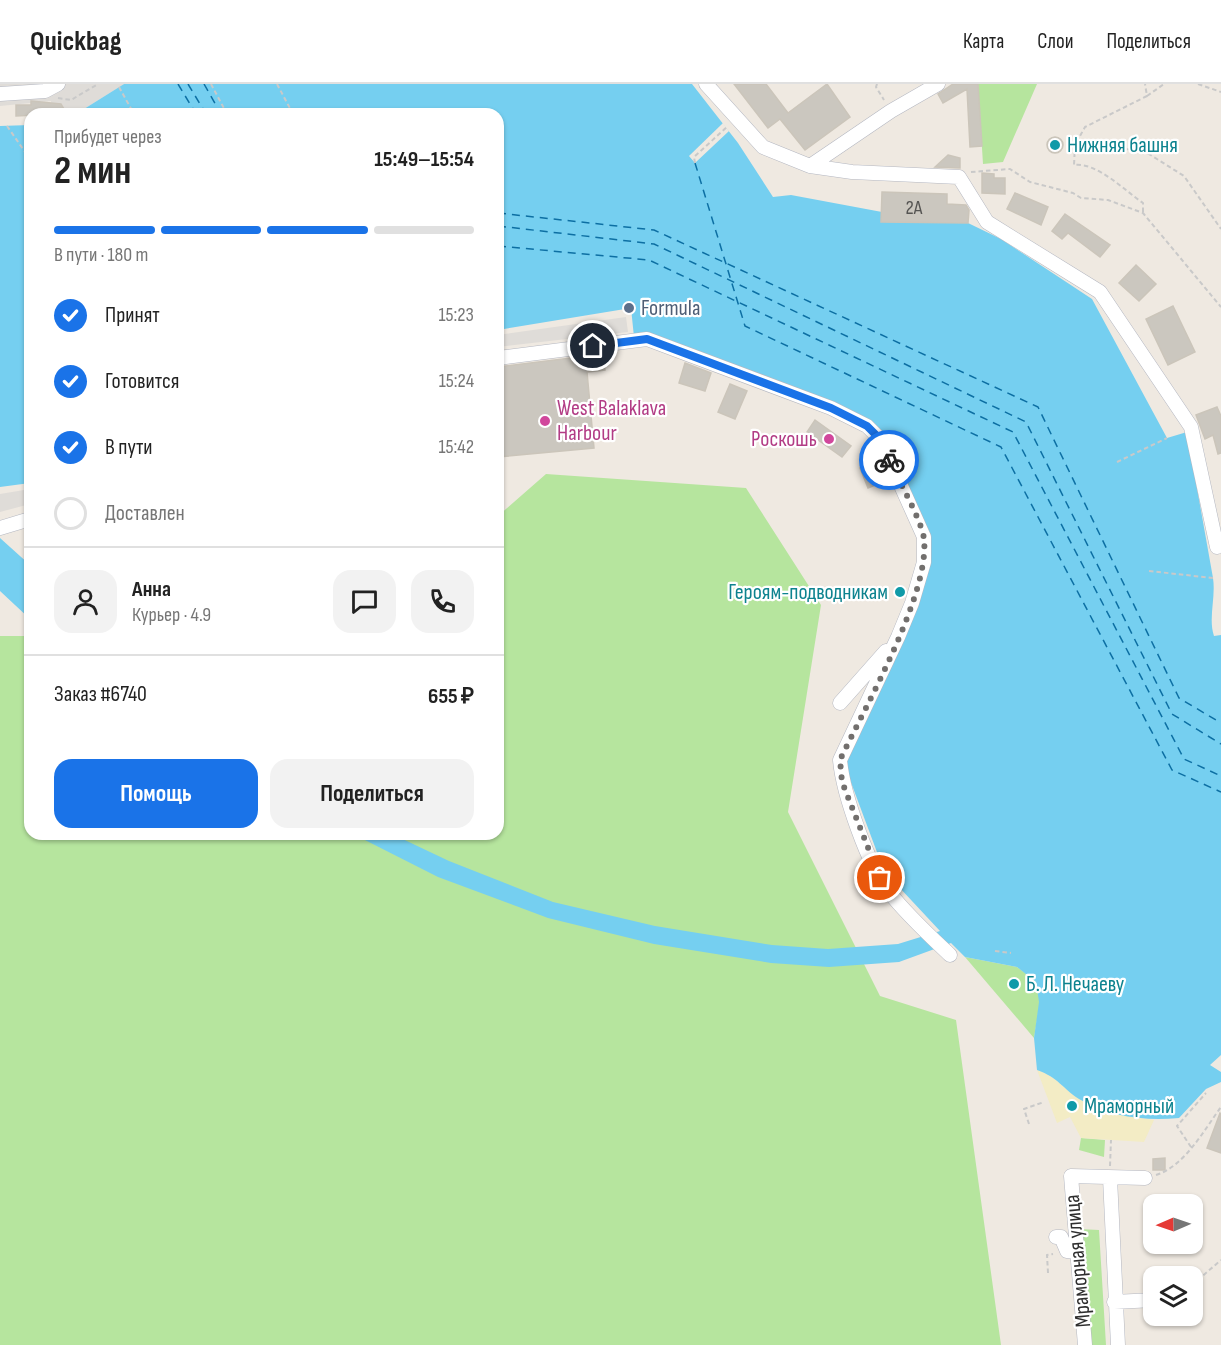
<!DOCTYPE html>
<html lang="ru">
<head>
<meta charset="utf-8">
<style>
	body { margin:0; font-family:"Sofia Sans Condensed",sans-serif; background:#f2f2f2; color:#222; height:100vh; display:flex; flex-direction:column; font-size:22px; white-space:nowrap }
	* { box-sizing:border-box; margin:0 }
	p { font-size:20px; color:#767676 }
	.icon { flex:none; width:33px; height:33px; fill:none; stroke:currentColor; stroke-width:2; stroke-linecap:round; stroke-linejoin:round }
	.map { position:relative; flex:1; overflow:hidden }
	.panel { position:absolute; left:24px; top:24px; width:480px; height:732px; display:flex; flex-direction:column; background:#fff; border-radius:18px; box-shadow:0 2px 4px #0004 }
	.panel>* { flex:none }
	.needle { width:39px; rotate:268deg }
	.controls { position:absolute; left:1143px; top:1110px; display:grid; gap:12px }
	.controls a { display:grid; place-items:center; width:60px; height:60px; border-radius:12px; background:#fff; box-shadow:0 2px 4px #0004; font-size:30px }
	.pin { position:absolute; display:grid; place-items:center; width:51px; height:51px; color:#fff; margin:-26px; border:3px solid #fff; border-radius:50%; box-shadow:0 2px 6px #0007 }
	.courier { position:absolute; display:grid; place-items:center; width:60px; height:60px; margin:-30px; border:4px solid #1a73e8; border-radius:50%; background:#fff; color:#222; box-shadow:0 2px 8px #0007 }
	.summary em { font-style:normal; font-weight:700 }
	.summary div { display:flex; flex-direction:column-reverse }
	.summary { display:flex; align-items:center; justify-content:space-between; height:102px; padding:0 30px }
	h1 { font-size:39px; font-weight:700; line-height:45px }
	.bar { display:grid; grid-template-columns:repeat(4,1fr); gap:9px 6px; align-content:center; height:72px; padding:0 30px }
	.bar i { height:8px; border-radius:4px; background:#e0e0e0 }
	.bar .active { background:#1a73e8 }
	.bar p { grid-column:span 4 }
	.line { display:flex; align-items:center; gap:15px; padding:0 30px; border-top:2px solid #e0e0e0 }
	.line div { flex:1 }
	.round { display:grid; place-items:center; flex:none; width:63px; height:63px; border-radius:18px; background:#f2f2f2 }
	ol { padding:0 30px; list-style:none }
	li { display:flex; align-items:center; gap:18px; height:66px }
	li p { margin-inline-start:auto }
	li .icon { padding:6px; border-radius:50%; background:#1a73e8; color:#fff; stroke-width:4 }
	li:last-child { color:#767676 }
	li i { width:33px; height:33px; border:3px solid #e0e0e0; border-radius:50% }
	.primary-button { display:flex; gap:12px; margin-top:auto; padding:12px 30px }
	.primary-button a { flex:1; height:69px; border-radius:18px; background:#1a73e8; color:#fff; font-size:24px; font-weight:700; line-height:69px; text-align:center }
	.primary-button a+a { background:#f2f2f2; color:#222 }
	header { display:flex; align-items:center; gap:36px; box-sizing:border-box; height:84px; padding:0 30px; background:#fff; border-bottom:2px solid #e0e0e0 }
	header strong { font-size:28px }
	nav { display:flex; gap:33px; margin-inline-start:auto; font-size:21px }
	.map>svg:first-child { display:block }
</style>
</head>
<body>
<header>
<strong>Quickbag</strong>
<nav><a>Карта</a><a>Слои</a><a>Поделиться</a></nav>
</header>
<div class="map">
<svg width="1221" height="1261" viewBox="0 0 1221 1261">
	<rect width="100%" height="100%" fill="#efe9e1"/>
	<path fill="#b6e59e" d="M978,0H1037L1003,78L983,80Z
		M546,390L746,404L821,521L788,728L880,912L956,936L1001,1261H0V552H30V750H498V432Z
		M965,873L1017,883L1036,897L1040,918L1034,954Z
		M1081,1054L1105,1056L1104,1073L1079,1066Z
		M1079,1145L1099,1146L1106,1261H1088Z"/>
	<path fill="#f3ecc5" d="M1037,986C1059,994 1061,1003 1079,1014C1102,1029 1127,1032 1154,1036L1144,1058L1081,1054L1070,1033L1057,1039Z"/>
	<path fill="#dfdcd8" d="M0,0H124L76,30H59L63,28V22L58,19L51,21V17L0,22Z
		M626,233L628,248L498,263V251Z
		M30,405V420L0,428V410Z"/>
	<path fill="#75cff0" d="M124,0H692L738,59L773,113L791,111L882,128V138L968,139L1001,155L1092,215L1167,354L1187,348L1213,494C1216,514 1208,534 1214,552L1221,551V971L1210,981L1221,988V998L1206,1005L1179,1034C1144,1037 1110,1033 1079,1015C1062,1004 1059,994 1037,986L1034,954L1039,918L1036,898L1017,883L965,873L951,859L899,878L829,883L771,879L654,860L548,834L438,793L353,750H392L449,777L553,818L655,842L772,861L828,865L898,860L940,847L884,787L843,677L929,468L870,339L634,253L631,224L498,246V30H76Z
		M30,41V399L0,403V42Z
		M0,454L30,481V535L0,507Z"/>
	<path fill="#efe9e1" d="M723,39L729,47L695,79L689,72Z"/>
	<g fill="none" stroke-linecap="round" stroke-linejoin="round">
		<path stroke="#0d6fa3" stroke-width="1.5" stroke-dasharray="8 6" stroke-linecap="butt" d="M178,0L196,30
			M188,0L206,30
			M204,0L221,30
			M695,79L745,242L1001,363L1172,686L1221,708
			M498,129L654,146L1038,323L1179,614L1221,639
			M498,142L654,160L1026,338L1172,630L1221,660
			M498,162L649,176L1013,348L1184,675L1221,692"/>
	</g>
	<path fill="#cbc7bf" stroke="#cbc5ba" stroke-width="1.5" d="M734,0H766L788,29L827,0L850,33L805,66L780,35L768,44Z
		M953,0H978L982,62L970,63L967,5L943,19L938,10Z
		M31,17L61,20L64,25L58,30L16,32V21H31Z
		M1047 61a8 8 0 1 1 16 0a8 8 0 1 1-16 0Z
		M948,71L960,74V84L935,83Z
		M982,89L994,90V94H1005V110L982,109Z
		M882,108L947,110V120L966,121L969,126L968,139L881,138Z
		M1015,109L1048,123L1041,141L1007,125Z
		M1065,130L1110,161L1100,173L1068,149L1062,155L1052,147Z
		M1136,181L1156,200L1139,217L1119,199Z
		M1173,222L1195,268L1168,281L1146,235Z
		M603,270L605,286L587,288L594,364L498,373V283Z
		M685,279L711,289L705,307L679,299Z
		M730,300L747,307L735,335L718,328Z
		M1217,323L1221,332V369L1218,370L1213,351L1205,355L1196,331Z
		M815,336L851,362L842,373L807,348Z
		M879,376L888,396L868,404L860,384Z
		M1220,1029L1221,1030V1069L1207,1064Z
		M1165,1074V1086H1153V1075Z"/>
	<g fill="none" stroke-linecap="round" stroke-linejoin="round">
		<g stroke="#b4b7c1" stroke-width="15">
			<path id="minor" d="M706,0L763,63L810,82L852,88L959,93L987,138L1100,208L1191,343L1217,463
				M0,10L45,7L58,0
				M810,82L891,27L938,0
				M498,274L647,255L831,324L867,342L880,355L924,453V478L912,519L898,553L840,676C843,710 868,781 889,808C907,831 929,851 950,871
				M0,444L30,435
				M840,619L886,567
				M1110,1094L1118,1261
				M1056,1153H1061L1067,1167L1077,1168
				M1114,1218L1154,1216
				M1085,1261L1071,1092L1145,1094"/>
		</g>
		<path stroke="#c9c9c9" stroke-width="2" stroke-dasharray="4.5 3" stroke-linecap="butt" d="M211,0L227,30
			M277,0L293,30
			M877,0L876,3L884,16
			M1198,0L1221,8
			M119,3L134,30
			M1147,12L1164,0
			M58,14L71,16L98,0
			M7,42L30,75
			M1075,61L1090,66L1141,65L1184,92L1221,145
			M695,79L694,73L728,42
			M971,88L1010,85L1030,98L1073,109L1081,114L1108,116L1143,129L1221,223
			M1143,128V119C1124,106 1097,78 1074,81L1075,61L1085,43L1147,12L1145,0
			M1117,378L1167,354
			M1149,487L1213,494
			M995,867L1011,869
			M1029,1040L1024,1025L1044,1018
			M1191,1063L1177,1042L1206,1009
			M1110,1082L1111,1056
			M1156,1091C1185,1082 1204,1046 1221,1023
			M1048,1189L1047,1171L1053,1170
			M1192,1201L1221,1176"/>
		<use href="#minor" stroke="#fff" stroke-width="14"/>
	</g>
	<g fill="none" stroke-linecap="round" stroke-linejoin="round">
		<path stroke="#726f6d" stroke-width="6" stroke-dasharray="0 10.8" d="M880,794L842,698L840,676C865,623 930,510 924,455C922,437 898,395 889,376"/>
		<path stroke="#1a73e8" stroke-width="8" d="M593,262L647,255L831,324L867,342L880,355L889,376"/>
	</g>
	<g fill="#0f9aa8" stroke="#fff" stroke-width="2">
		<circle cx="1055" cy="61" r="6"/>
		<circle cx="900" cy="508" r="6"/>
		<circle cx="1014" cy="900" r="6"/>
		<circle cx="1072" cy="1022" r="6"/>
	</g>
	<circle fill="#5c6f8a" stroke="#fff" stroke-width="2" cx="629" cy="224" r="6"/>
	<g fill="#d1479c" stroke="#fff" stroke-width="2">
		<circle cx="545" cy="337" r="6"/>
		<circle cx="829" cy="355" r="6"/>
	</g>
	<g text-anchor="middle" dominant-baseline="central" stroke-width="4.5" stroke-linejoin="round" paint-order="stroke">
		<g font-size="20" fill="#555452">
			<text x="914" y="124">2А</text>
		</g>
		<g font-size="22" fill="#0d838f" stroke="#fff" text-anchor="start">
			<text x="1067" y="61">Нижняя башня</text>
			<text x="888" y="508" text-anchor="end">Героям-подводникам</text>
			<text x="1026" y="900">Б. Л. Нечаеву</text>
			<text x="1084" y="1022">Мраморный</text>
		</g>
		<g font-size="22" fill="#4e5e75" stroke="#fff" text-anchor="start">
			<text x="641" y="224">Formula</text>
		</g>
		<g font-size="22" fill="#b23c85" stroke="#fff" text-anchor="start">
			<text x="557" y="324">West Balaklava<tspan x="557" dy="25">Harbour</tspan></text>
			<text x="817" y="355" text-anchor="end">Роскошь</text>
		</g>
		<g font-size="22" fill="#2e2e2e" stroke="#fff">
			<text transform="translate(1078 1177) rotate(-95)">Мраморная улица</text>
		</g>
	</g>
</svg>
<div class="controls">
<a><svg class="needle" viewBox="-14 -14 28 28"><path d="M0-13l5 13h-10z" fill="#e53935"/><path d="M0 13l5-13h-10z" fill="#767676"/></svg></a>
<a><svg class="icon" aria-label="layers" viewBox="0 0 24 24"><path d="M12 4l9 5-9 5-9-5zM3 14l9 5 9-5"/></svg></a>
</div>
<div class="pin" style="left:880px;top:794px;background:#ea580c"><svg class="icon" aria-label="bag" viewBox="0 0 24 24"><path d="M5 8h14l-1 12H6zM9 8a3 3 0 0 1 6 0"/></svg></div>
<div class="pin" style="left:593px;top:262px;background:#1f2937"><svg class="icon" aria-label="home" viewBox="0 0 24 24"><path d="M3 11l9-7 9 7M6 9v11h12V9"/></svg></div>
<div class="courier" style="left:889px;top:376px"><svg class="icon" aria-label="bike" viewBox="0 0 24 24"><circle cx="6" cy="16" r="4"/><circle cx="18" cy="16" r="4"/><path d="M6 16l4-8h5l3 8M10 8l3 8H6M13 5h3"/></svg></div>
<section class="panel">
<div class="summary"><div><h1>2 мин</h1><p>Прибудет через</p></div><em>15:49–15:54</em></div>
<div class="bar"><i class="active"></i><i class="active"></i><i class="active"></i><i></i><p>В пути · 180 m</p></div>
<ol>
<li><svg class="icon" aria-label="check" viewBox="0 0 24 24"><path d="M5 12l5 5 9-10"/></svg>Принят<p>15:23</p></li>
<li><svg class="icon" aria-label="check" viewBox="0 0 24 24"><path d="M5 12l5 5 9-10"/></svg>Готовится<p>15:24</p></li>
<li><svg class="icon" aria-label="check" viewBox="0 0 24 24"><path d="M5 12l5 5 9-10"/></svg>В пути<p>15:42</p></li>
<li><i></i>Доставлен</li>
</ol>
<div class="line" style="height:108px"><a class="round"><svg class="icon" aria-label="person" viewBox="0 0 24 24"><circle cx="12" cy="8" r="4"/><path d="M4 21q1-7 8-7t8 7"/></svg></a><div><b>Анна</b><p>Курьер · 4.9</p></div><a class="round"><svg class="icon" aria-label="chat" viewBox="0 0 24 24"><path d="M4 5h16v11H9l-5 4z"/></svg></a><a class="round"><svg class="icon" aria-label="phone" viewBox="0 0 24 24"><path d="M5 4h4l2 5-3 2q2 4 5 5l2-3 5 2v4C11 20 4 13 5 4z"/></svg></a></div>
<div class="line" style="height:78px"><div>Заказ #6740</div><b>655 ₽</b></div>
<div class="primary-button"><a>Помощь</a><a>Поделиться</a></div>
</section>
</div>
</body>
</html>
